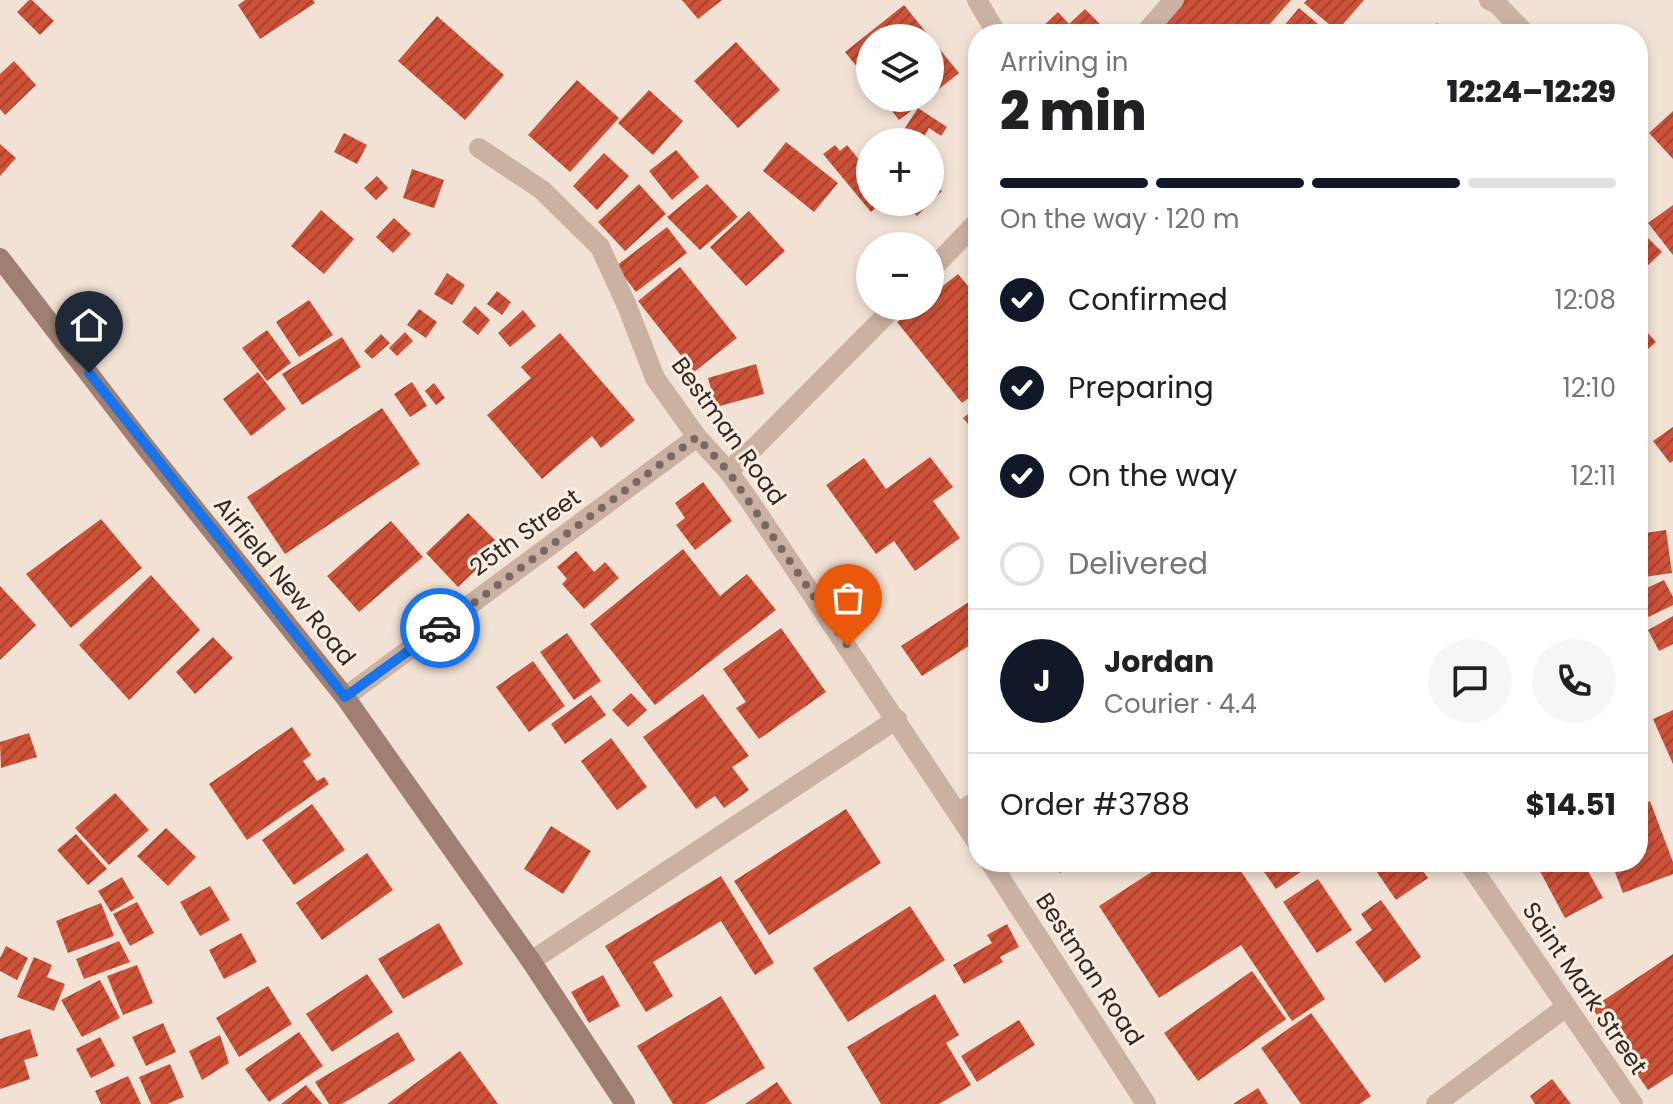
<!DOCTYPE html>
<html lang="en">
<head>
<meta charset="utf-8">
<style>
	body { margin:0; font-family:Poppins,sans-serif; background:#f6f6f6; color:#202124; height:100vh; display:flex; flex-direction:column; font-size:30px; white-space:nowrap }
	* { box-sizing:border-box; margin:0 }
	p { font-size:26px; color:#757577 }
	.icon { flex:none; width:44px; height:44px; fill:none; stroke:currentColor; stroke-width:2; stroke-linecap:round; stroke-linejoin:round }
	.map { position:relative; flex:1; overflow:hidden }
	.side { position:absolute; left:968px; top:24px; width:680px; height:848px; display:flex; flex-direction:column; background:#fff; border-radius:32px; box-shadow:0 4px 12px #0003 }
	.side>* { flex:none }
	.tools { position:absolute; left:856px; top:24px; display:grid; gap:16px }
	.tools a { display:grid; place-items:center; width:88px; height:88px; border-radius:50%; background:#fff; box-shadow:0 4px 12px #0003; font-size:40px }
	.pin { position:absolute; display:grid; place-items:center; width:68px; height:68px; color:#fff; margin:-82px -34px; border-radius:50% 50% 50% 0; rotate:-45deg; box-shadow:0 0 8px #0007 }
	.pin .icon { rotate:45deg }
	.courier { position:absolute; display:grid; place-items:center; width:80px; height:80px; margin:-40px; border:6px solid #1a73e8; border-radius:50%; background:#fff; color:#222; box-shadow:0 2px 10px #0007 }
	.overview em { font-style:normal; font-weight:800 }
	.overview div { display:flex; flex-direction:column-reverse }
	.overview { display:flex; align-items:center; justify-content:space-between; height:136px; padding:0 32px }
	h1 { font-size:52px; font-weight:800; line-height:60px }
	.bar { display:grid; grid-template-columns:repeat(4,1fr); gap:12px 8px; align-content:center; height:96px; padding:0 32px }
	.bar i { height:10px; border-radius:6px; background:#e0e0e0 }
	.bar .current { background:#111827 }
	.bar p { grid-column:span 4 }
	.line { display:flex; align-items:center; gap:20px; padding:0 32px; border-top:2px solid #e0e0e0 }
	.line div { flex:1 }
	.round { display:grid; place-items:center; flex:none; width:84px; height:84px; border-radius:42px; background:#f6f6f6 }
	ol { padding:0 32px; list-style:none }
	li { display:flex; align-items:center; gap:24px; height:88px }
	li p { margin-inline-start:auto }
	li .icon { padding:8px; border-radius:50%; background:#111827; color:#fff; stroke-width:4 }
	li:last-child { color:#757577 }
	li i { width:44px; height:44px; border:4px solid #e0e0e0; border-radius:50% }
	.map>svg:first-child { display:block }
</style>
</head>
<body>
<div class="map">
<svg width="1673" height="1104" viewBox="0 0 1673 1104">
	<defs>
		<pattern id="building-hatch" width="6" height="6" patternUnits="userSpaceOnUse" patternTransform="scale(2)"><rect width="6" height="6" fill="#ce5138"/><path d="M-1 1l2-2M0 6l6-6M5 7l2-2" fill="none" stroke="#a8432f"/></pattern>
	</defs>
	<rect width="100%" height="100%" fill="#f2e2d5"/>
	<path fill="url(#building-hatch)" d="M29,0H32L54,21L40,35L17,12Z
		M245,0H313L315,3L260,39L238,5Z
		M682,0H722L698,19Z
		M1182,0H1291L1261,34H1176L1162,22Z
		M1307,0H1364L1337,31L1304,3Z
		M904,5L959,73L930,96V38H870V83L845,52Z
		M1299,8L1330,34H1277Z
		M1085,9L1105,29L1099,34H1043L1039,30L1058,12L1069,24Z
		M437,16L504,75L465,120L398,61Z
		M1437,23L1449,34H1426Z
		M736,42L780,90L738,128L694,81Z
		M14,61L36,85L5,115L0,109V74Z
		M577,80L619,118L570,172L528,135Z
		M649,90L683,121L653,155L618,123Z
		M882,98H928L899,120Z
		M918,108L947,127L941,136L929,128L921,142L903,131Z
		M1673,111V159L1649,133Z
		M344,133L367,145L357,164L334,152Z
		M786,142L838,183L814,212L763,171Z
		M0,144L16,158L0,176Z
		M835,145L840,151L847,145L870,173V202H883L871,212L823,154Z
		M676,150L699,177L672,200L649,171Z
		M604,153L629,176L597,210L573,186Z
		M412,169L444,180L434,208L403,198Z
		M377,176L388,188L376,200L364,188Z
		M930,179L942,191L917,216L903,202H930Z
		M639,184L666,214L625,251L598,222Z
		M707,184L738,217L700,250L667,217Z
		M1673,205V255L1648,223Z
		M321,210L354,239L324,274L291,246Z
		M749,211L785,251L746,286L710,247Z
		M394,218L411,234L393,253L376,237Z
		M667,227L687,253L636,292L616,266Z
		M1638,228L1662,252L1638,275Z
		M680,267L737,338L694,372L638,301Z
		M447,273L465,285L452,305L434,294Z
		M958,274L978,298V391L962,403L897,322L918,306H930V296Z
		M497,291L511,302L502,315L487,304Z
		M309,300L333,335L299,357L276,322Z
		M475,306L490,320L478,335L462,322Z
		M419,309L437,322L426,338L407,325Z
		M523,310L536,326L510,347L498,333Z
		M1638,322L1656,342L1638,358Z
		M267,330L291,363L267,381L242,348Z
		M405,332L413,341L397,356L389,348Z
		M560,333L635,420L601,448L592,436L542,479L487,415L531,378L521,367Z
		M381,334L390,343L372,359L364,351Z
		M342,337L361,367L302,405L282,374Z
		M756,364L764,394L716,407L708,378Z
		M258,372L286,409L251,436L223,399Z
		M412,382L427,406L410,417L394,394Z
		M434,383L445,398L436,405L425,391Z
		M978,406V436L963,418Z
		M382,408L420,464L285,554L247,497Z
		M1673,427V461L1670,463L1653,441Z
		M930,457L953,487L933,501L960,538L915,571L894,541L876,554L826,485L864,458L886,489Z
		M703,482L732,521L695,550L676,525L685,518L675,503Z
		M468,513L501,546L458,587L426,553Z
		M101,519L142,568L71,628L26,574Z
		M391,521L423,557L359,612L327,576Z
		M1666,530L1672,573L1644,577L1638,534Z
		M683,549L720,596L747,574L776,610L655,705L590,624Z
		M576,551L594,572L605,562L619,578L584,609L562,584L567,579L557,567Z
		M151,575L200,630L129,700L79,645Z
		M1664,580L1673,597V605L1638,622V592Z
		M0,586L36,625L0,660Z
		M978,596V640L922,676L901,646Z
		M1673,616V644L1659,651L1648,630Z
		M781,628L826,692L759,739L736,708L746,702L723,669Z
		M567,633L601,681L574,700L540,652Z
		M213,637L233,658L195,694L176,672Z
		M533,661L565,706L529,732L496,687Z
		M631,693L647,710L628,727L612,710Z
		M703,694L749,756L732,767L749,790L724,808L715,796L696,809L643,737Z
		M591,695L606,715L565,744L551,724Z
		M1673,710V764L1653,719Z
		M292,727L311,755L303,761L317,781L324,777L329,784L247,840L209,784Z
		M29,733L37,757L1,768L0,742Z
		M611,738L647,787L617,810L581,761Z
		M115,793L149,830L109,865L75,828Z
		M1650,801L1673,862V874L1623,893L1611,862H1638V806Z
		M312,804L345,850L294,885L262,840Z
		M846,809L881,863L769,935L734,881Z
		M551,826L591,851L563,894L524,869Z
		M166,828L196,857L168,886L137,856Z
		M76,834L107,869L88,885L57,850Z
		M367,853L393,890L322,940L296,903Z
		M1053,862H1077L1060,873Z
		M1167,862H1235L1325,999L1292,1021L1241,945L1159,998L1099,906Z
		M1257,862H1315L1276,889Z
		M1370,862H1417L1428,878L1396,900Z
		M1535,862H1583L1603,898L1565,918Z
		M721,876L774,963L755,975L721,921L653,962L673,996L646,1012L605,946Z
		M122,877L134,898L111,912L98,891Z
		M1318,879L1352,930L1317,953L1283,902Z
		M210,886L230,920L200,936L180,902Z
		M1381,900L1421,957L1385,983L1355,942L1372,930L1361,914Z
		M137,902L154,933L130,946L113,914Z
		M101,903L114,936L68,953L56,921Z
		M910,906L945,960L848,1022L813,968Z
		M439,923L463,964L403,999L378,959Z
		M1007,924L1019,947L1000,957L1003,962L964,984L953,965L992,943L987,935Z
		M241,933L257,962L224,979L209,950Z
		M119,941L130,962L84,979L76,959Z
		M6,946L28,958L17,980L0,971V958Z
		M1673,954V1074L1648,1090L1592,1008Z
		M34,957L52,965L47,977L65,984L54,1011L17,997Z
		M137,965L153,1003L123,1015L107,976Z
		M1252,971L1286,1019L1198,1081L1164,1033Z
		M367,974L393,1012L332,1052L306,1014Z
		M603,975L620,1006L589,1023L571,992Z
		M100,980L120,1018L82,1037L61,1000Z
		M268,986L292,1024L239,1057L216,1018Z
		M935,994L959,1035L946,1043L971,1085L939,1104H881L847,1047Z
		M721,996L765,1068L705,1104H673L637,1046Z
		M1311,1013L1371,1096L1360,1104H1301L1261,1048Z
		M1019,1020L1035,1045L977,1082L961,1056Z
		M163,1023L176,1052L146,1066L132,1037Z
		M30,1029L38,1056L24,1060L30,1079L0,1089V1039Z
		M299,1032L323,1066L269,1102L245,1069Z
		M398,1032L415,1060L342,1104H329L315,1082Z
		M220,1035L229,1063L202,1080L189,1051Z
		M100,1037L115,1066L91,1078L76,1049Z
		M460,1051L498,1104H387Z
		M170,1064L184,1097L167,1104H151L139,1077Z
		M128,1076L141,1104H101L95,1091Z
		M1552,1079L1571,1104H1535L1530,1096Z
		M777,1082L792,1104H745Z
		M306,1085L322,1104H281Z
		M1258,1088L1268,1104H1233Z"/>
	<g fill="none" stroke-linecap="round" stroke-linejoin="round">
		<path stroke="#cab1a1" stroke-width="20" d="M977,0L997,34
			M1489,0L1497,4L1526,34
			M1144,34L1174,0
			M479,148L542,190L600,247L627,306L655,378L697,437L728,471L749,500L978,844
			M930,271L978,221
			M728,471L755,447L895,306
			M345,697L697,437
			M958,813L978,800
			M990,862L1146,1104
			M1468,862L1633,1104
			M531,961L897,719
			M1436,1104L1566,1007"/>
		<path stroke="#9e7f72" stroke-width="20" d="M0,258L146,448L345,697L531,961L625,1104"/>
	</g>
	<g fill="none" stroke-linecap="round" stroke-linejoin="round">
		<path stroke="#766962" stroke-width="8" stroke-dasharray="0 14.4" d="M440,628L697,437L728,471L848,646"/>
		<path stroke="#1a73e8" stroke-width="10" d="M89,373L345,697L440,628"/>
	</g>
	<g text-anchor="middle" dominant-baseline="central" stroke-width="6" stroke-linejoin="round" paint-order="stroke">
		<g font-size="24" fill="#342824" stroke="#faede1">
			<text transform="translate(729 431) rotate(54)">Bestman Road</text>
			<text transform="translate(525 532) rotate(-36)">25th Street</text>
			<text transform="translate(285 581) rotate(51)">Airfield New Road</text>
			<text transform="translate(1090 969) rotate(57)">Bestman Road</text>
			<text transform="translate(1585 988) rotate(56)">Saint Mark Street</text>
		</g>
	</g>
</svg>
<div class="tools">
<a><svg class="icon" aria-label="layers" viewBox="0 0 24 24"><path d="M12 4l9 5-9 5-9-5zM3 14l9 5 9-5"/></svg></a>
<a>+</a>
<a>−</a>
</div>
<div class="pin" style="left:848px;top:646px;background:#ea580c"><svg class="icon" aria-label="bag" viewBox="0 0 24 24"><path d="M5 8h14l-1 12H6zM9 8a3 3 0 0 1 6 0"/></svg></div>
<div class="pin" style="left:89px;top:373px;background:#1f2937"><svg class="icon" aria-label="home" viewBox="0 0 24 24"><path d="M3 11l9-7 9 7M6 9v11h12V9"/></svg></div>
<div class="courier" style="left:440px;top:628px"><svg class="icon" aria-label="car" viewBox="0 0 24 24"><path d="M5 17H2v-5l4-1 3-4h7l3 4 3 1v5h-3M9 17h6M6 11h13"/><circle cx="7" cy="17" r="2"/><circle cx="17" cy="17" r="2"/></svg></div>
<section class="side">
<div class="overview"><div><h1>2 min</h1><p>Arriving in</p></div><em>12:24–12:29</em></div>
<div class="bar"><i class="current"></i><i class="current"></i><i class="current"></i><i></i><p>On the way · 120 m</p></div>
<ol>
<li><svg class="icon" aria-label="check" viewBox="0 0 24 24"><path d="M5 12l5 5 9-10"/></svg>Confirmed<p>12:08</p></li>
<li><svg class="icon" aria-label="check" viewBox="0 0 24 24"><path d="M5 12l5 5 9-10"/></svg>Preparing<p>12:10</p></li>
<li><svg class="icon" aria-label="check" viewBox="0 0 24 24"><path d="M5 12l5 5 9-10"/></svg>On the way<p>12:11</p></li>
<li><i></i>Delivered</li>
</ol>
<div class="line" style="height:144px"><b class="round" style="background:#111827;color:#fff">J</b><div><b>Jordan</b><p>Courier · 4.4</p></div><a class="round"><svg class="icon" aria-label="chat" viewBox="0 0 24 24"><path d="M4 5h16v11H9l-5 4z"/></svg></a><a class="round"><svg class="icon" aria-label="phone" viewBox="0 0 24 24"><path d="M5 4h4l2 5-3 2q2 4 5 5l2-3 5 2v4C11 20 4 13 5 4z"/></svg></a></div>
<div class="line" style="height:104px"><div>Order #3788</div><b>$14.51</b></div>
</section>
</div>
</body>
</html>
